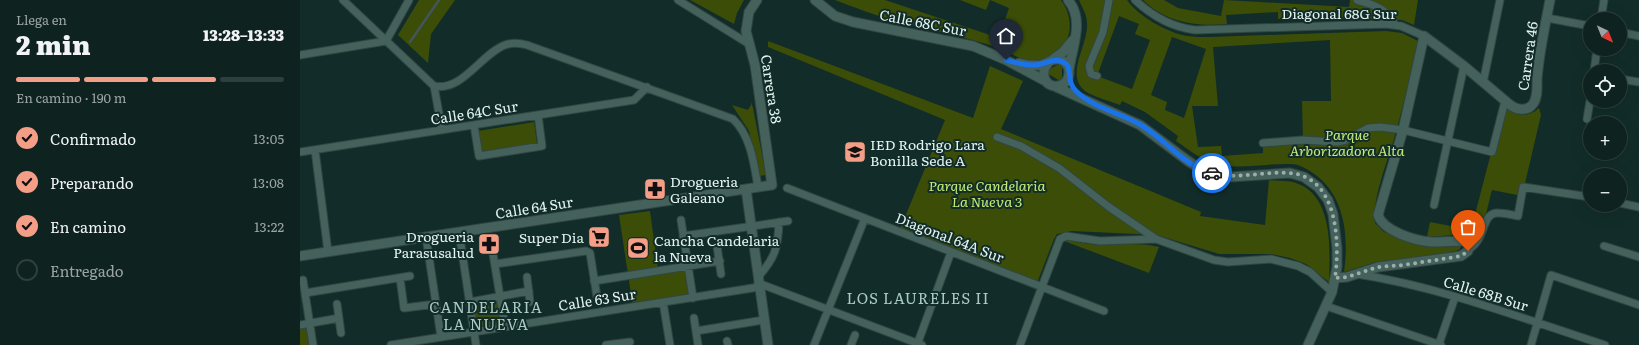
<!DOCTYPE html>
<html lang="es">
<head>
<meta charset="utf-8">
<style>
	body { margin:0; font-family:Literata,serif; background:#172a28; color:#f1f3f6; height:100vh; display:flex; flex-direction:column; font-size:15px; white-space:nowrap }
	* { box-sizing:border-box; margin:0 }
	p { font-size:13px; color:#9ba4a4 }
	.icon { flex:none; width:22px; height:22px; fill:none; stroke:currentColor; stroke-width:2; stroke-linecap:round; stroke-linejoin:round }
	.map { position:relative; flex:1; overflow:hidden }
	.details { display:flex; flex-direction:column; background:#0e221f; width:300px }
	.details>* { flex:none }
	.needle { width:26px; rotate:137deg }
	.fabs { position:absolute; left:1283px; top:12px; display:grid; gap:8px }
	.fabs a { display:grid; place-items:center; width:44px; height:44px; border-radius:50%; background:#0e221f; box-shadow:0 4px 16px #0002,0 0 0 1px #2e3f3d; font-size:20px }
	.pin { position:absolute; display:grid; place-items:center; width:34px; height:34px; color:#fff; margin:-41px -17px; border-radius:50% 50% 50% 0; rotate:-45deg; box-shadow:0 0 4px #0007 }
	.pin .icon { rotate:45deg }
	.courier { position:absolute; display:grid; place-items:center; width:40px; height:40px; margin:-20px; border:3px solid #1a73e8; border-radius:50%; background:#fff; color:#222; box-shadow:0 1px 5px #0007 }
	.summary em { font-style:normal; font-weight:800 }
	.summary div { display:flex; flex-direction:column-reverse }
	.summary { display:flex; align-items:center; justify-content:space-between; height:68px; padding:0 16px }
	h1 { font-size:26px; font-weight:800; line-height:30px }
	.bar { display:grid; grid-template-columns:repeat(4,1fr); gap:6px 4px; align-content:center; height:48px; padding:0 16px }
	.bar i { height:5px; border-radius:3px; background:#2e3f3d }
	.bar .active { background:#f49e87 }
	.bar p { grid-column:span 4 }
	ol { padding:0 16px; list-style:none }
	li { display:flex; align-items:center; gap:12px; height:44px }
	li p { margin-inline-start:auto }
	li .icon { padding:4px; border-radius:50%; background:#f49e87; color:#111; stroke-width:4 }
	li:last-child { color:#9ba4a4 }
	li i { width:22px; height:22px; border:2px solid #2e3f3d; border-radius:50% }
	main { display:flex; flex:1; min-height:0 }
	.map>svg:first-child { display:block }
</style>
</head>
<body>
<main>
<section class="details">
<div class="summary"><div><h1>2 min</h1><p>Llega en</p></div><em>13:28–13:33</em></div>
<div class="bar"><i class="active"></i><i class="active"></i><i class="active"></i><i></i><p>En camino · 190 m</p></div>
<ol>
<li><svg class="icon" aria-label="check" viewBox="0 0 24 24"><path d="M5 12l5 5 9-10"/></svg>Confirmado<p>13:05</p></li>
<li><svg class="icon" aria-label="check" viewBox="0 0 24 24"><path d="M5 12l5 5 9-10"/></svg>Preparando<p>13:08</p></li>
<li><svg class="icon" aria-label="check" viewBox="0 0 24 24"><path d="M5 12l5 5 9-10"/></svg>En camino<p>13:22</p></li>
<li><i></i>Entregado</li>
</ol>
</section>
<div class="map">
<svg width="1339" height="345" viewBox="0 0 1339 345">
	<rect width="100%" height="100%" fill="#122d29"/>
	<path fill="#3b4d07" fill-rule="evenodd" d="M119,0H155L131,34L128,63L98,35Z
		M390,0H444L437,13L434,24Z
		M535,0H585L699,38L709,8L690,0L686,10L660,0H761C769,11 772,24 768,37C763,50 747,63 733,62C719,60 709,51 696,47C662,36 627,30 593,20C573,15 554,7 535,0Z
		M779,0H827C838,16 868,33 887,36C895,37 902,37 909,37L1086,31L1102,33L1118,41C1111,74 1103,106 1094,139C1087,162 1072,200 1075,223L1084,232L1118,244L1159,245L1161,247L1159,250L1142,254L1076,262L1044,272C1049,236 1045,195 1013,173C1007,169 999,164 991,164C966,163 940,170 915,164C901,160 888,149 876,141L878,136L845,112L822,101L820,105C810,101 798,98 788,93C762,77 789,45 787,23C787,15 782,7 779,0ZM819,16L839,24L835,34L850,40L832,89L797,76ZM872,37L906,49L884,118L865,110L867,102L851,95ZM1030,40L1031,101H1002L1003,140L963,143V153L922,156L921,146L898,147L892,106H918L913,47Z
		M843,0H864L878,8L921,16L924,0L1049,7L1050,0H1118L1114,25L1102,20L1083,19H978V12L926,15L927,24C896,27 865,22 843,0Z
		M468,41L673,118L690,66L723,81L701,129L901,212L900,216L965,225L969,180C976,181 986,180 993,182C1034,193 1030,249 1029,282L1006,264L990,258L971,254H919L857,235L772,231L757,234L754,239L737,283L600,229L645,120L468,47Z
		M762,62V82L745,72Z
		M451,102L453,108L466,175L459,176L449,131L432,105L448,110L451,105Z
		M1203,107C1216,115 1227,119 1239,108L1241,115L1222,196L1192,190C1188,203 1184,233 1173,240L1156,235L1127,237L1130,222L1171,230Z
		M234,122L237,143L182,152L178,131Z
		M350,211L358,270L388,266L393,298L333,307L319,215Z
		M768,239C800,251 827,239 859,247L849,273L764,241Z
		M200,297L205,327L174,332L170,302Z
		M10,323L13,345H0V325Z"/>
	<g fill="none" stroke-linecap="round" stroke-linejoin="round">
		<path stroke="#44545f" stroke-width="2.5" d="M110,42L139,0"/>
		<g stroke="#324643" stroke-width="9">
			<path id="minor" d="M43,0L134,86
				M378,0L449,44
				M835,0C852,16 871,27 895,30L1086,24L1101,26L1124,36
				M1057,0C1061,2 1066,2 1070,4C1082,8 1090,14 1095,25
				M1247,18L1290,26
				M1301,19L1304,0
				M1320,32L1339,36
				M0,55L86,41L109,0
				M1294,71L1297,49
				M797,76L791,74L789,66L803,32L809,0
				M1320,79L1339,82
				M1183,83L1200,0
				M134,86C162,92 181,54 205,45C213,42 220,43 227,45L433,119C451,136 454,164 458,187
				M134,86L142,130
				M1287,119L1290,101
				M174,125L179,156L242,146L238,115
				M697,137L721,146L759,168L809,207L856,239L914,260L928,262L971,259L998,266L1010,272L1032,292
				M963,143L1003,140L1037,142L1046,140L1068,128L1080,127L1103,130L1192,152L1205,101
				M15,150L28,252
				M0,152L334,100L347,87
				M487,188L804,311
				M1320,203L1339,207
				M1134,205L1164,66
				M381,220L393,298
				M159,232L176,345
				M383,236L488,221
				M126,237L141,337
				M417,246L421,274
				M1304,246L1339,257
				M1169,249C1187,239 1181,211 1199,213C1205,213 1212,215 1218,216L1223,187L1290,197
				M193,254L205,327
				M195,264L286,251L290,253L297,297
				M1057,274C1141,287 1224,319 1305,345
				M227,277L230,302
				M458,277C475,258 478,248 479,222
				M100,278L104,308L136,304
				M3,280L13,345
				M294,281L420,261
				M458,283L622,345
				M5,293L110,276
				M170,302L229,291
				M363,302L370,345
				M37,304L41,333
				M1026,306L1141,345
				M394,318L398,345
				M0,325L39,318
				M396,331L464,320
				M427,341L428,345
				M1139,344L1155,297
				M91,345L459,287
				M306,345L330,342
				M514,345L565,218
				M551,345L555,335
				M617,345L651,252
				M720,345L760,239L766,236L800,241L856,239
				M1231,345L1251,275L1339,305"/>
		</g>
		<g stroke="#324643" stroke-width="11">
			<path id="tertiary" d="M515,0L535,16L553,22L673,46L706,60L747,82
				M768,0C785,20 772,47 769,70
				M752,60L763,52L773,40
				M719,63C726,65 733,66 741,65C748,63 754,57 761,60C773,65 771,84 758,86C744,88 740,72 748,63
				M754,86L840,125L888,161L902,170L930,177L990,173L1004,177L1018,187L1028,200L1033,214L1037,248V267L1032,292L1008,345
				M446,189L468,345
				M0,256L472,185L455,65L446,31L449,12L457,0
				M1035,278L1047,277L1078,267L1161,256L1168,251L1169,245L1164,241C1153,241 1142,242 1132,242C1115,241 1083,231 1078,215L1103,130L1124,36L1164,66L1209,104C1216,110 1227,112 1233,104C1238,97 1237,87 1237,79C1239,53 1245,26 1250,0"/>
		</g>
		<use href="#minor" stroke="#45615c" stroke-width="7"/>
		<use href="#tertiary" stroke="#45615c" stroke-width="9"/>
	</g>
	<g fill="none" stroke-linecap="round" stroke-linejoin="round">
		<path stroke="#9aaeaa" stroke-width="4" stroke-dasharray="0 7.2" d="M912,173C938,180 963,171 989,173C1038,176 1040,242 1035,278L1047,277L1078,267L1104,265L1161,256L1168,251"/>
		<path stroke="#1a73e8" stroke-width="5" d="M706,60C714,62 723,65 732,65C745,66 757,53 768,66C771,75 768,83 776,91C793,108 821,113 841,125C866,140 884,166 912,173"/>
	</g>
	<defs>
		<g id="school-square" transform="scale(1.15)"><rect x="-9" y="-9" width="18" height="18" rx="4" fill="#f49e87" stroke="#122d29"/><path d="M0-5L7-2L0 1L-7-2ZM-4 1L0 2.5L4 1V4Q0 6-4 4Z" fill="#111"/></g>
		<g id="pharmacy-square" transform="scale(1.15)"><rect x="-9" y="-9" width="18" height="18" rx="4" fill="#f49e87" stroke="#122d29"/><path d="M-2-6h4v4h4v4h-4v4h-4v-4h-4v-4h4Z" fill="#111"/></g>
		<g id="supermarket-square" transform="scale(1.15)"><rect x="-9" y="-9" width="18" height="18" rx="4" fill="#f49e87" stroke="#122d29"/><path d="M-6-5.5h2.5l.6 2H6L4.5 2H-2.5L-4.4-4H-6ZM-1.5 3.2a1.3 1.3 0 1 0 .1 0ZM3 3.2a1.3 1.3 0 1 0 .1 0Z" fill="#111"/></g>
		<g id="stadium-square" transform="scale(1.15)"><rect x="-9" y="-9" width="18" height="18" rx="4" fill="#f49e87" stroke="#122d29"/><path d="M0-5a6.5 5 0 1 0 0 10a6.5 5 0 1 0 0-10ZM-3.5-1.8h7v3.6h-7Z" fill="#111"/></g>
	</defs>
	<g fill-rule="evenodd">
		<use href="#school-square" x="555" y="152"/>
		<use href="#pharmacy-square" x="355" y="189"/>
		<use href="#supermarket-square" x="299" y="237"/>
		<use href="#pharmacy-square" x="189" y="244"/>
		<use href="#stadium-square" x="338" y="248"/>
	</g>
	<g text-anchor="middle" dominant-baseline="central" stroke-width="4" stroke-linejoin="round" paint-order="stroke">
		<g font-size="14" fill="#e3f3f0" stroke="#122d29">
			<text x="1039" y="13">Diagonal 68G Sur</text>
			<text transform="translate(623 22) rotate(11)">Calle 68C Sur</text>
			<text transform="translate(1227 56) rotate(-82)">Carrera 46</text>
			<text transform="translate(472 89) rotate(81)">Carrera 38</text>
			<text transform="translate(174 112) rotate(-9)">Calle 64C Sur</text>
			<text transform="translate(234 207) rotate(-9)">Calle 64 Sur</text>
			<text transform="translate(650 237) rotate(21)">Diagonal 64A Sur</text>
			<text transform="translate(1186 293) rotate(17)">Calle 68B Sur</text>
			<text transform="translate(297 299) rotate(-9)">Calle 63 Sur</text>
		</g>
		<g font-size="14" font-style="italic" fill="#c5ec75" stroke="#122d29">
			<text x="1047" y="134">Parque<tspan x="1047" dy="16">Arborizadora Alta</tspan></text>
			<text x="687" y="185">Parque Candelaria<tspan x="687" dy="16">La Nueva 3</tspan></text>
		</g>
		<g font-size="14" fill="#e3f3f0" stroke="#122d29" text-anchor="start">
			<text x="570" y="144">IED Rodrigo Lara<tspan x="570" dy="16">Bonilla Sede A</tspan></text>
			<text x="370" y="181">Drogueria<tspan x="370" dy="16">Galeano</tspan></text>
			<text x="174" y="236" text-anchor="end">Drogueria<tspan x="174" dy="16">Parasusalud</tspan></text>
			<text x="284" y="237" text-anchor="end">Super Dia</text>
			<text x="354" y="240">Cancha Candelaria<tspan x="354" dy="16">la Nueva</tspan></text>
		</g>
		<g font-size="15" letter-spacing="1" fill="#abcac5" stroke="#122d29">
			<text x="618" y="297">LOS LAURELES II</text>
			<text x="186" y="306">CANDELARIA<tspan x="186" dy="17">LA NUEVA</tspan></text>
		</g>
	</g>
</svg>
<div class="fabs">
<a><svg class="needle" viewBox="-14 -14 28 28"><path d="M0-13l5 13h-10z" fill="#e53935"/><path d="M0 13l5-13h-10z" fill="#9ba4a4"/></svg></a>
<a><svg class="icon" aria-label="locate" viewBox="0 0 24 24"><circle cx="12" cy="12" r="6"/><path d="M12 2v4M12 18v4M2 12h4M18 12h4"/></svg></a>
<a>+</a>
<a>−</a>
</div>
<div class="pin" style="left:1168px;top:251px;background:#ea580c"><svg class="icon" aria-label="bag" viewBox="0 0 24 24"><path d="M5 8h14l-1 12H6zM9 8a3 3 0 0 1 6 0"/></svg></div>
<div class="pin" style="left:706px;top:60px;background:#1f2937"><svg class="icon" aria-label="home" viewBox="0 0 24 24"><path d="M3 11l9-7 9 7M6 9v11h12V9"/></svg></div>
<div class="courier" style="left:912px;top:173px"><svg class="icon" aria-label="car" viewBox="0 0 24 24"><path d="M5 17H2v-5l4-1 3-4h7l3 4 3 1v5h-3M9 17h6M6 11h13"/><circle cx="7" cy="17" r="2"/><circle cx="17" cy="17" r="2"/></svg></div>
</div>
</main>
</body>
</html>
